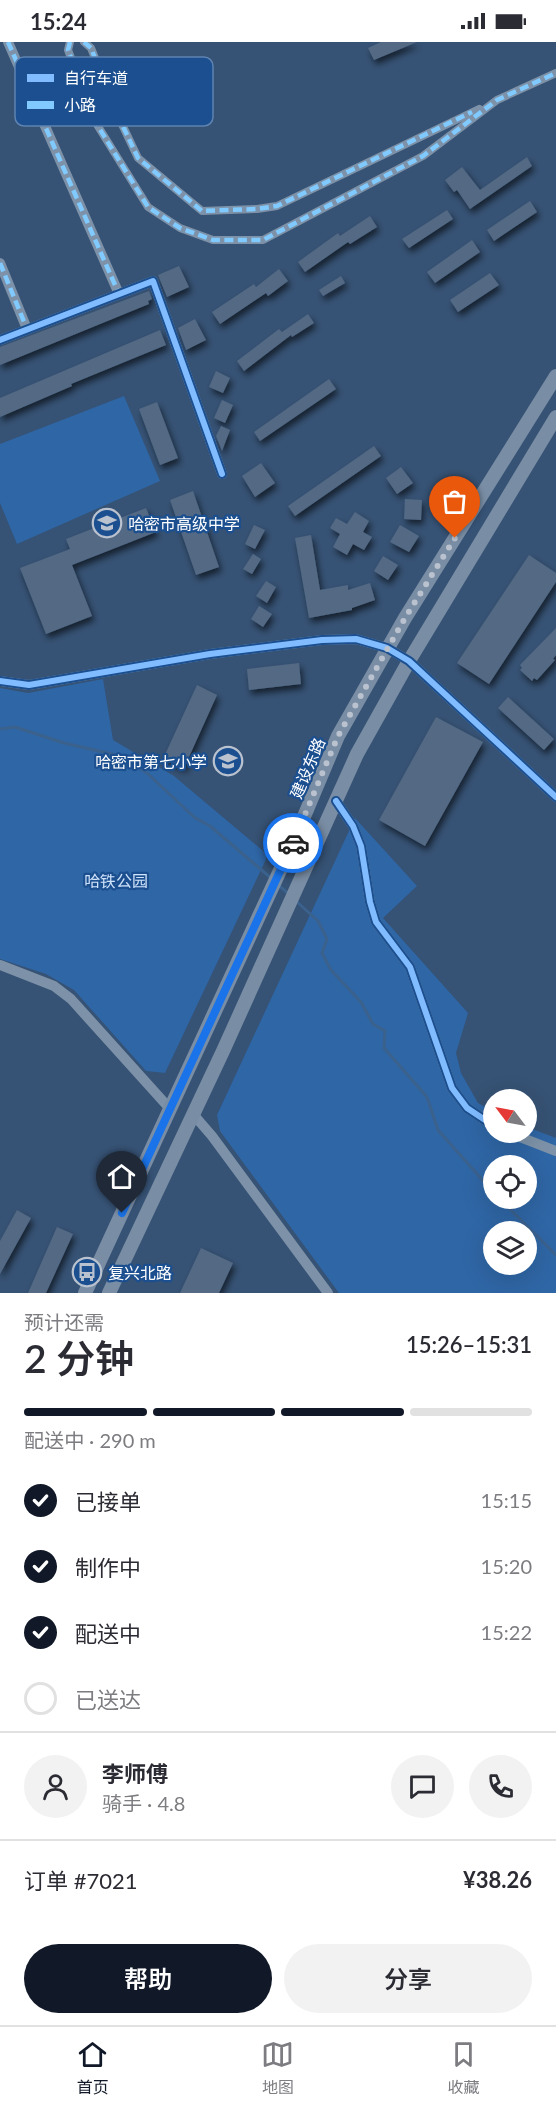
<!DOCTYPE html>
<html lang="zh">
<head>
<meta charset="utf-8">
<style>
	body { margin:0; font-family:Lato,"Noto Sans SC",sans-serif; background:#f2f2f3; color:#2b2b33; height:100vh; display:flex; flex-direction:column; font-size:22px; white-space:nowrap }
	* { box-sizing:border-box; margin:0 }
	p { font-size:20px; color:#7c7c81 }
	.icon { flex:none; width:33px; height:33px; fill:none; stroke:currentColor; stroke-width:2; stroke-linecap:round; stroke-linejoin:round }
	.map { position:relative; height:1251px; overflow:hidden }
	.sheet { display:flex; flex-direction:column; background:#fff; flex:1 }
	.sheet>* { flex:none }
	.needle { width:39px; rotate:302deg }
	.controls { position:absolute; left:483px; top:1047px; display:grid; gap:12px }
	.controls a { display:grid; place-items:center; width:54px; height:54px; border-radius:50%; background:#fff; box-shadow:0 6px 24px #0002; font-size:30px }
	.pin { position:absolute; display:grid; place-items:center; width:51px; height:51px; color:#fff; margin:-62px -26px; border-radius:50% 50% 50% 0; rotate:-45deg; box-shadow:0 0 6px #0007 }
	.pin .icon { rotate:45deg }
	.courier { position:absolute; display:grid; place-items:center; width:60px; height:60px; margin:-30px; border:4px solid #1a73e8; border-radius:50%; background:#fff; color:#222; box-shadow:0 2px 8px #0007 }
	.headline em { font-style:normal; font-weight:600 }
	.headline div { display:flex; flex-direction:column-reverse }
	.headline { display:flex; align-items:center; justify-content:space-between; height:102px; padding:0 24px }
	h1 { font-size:39px; font-weight:600; line-height:45px }
	.bar { display:grid; grid-template-columns:repeat(4,1fr); gap:9px 6px; align-content:center; height:72px; padding:0 24px }
	.bar i { height:8px; border-radius:4px; background:#e1e1e2 }
	.bar .current { background:#111827 }
	.bar p { grid-column:span 4 }
	.line { display:flex; align-items:center; gap:15px; padding:0 24px; border-top:2px solid #e1e1e2 }
	.line div { flex:1 }
	.round { display:grid; place-items:center; flex:none; width:63px; height:63px; border-radius:32px; background:#f2f2f3 }
	ol { padding:0 24px; list-style:none }
	li { display:flex; align-items:center; gap:18px; height:66px }
	li p { margin-inline-start:auto }
	li .icon { padding:6px; border-radius:50%; background:#111827; color:#fff; stroke-width:4 }
	li:last-child { color:#7c7c81 }
	li i { width:33px; height:33px; border:3px solid #e1e1e2; border-radius:50% }
	.action { display:flex; gap:12px; margin-top:auto; padding:12px 24px }
	.action a { flex:1; height:69px; border-radius:36px; background:#111827; color:#fff; font-size:24px; font-weight:600; line-height:69px; text-align:center }
	.action a+a { background:#f2f2f3; color:#2b2b33 }
	.status { display:flex; justify-content:space-between; align-items:center; height:42px; padding:0 30px; background:#fff; direction:ltr }
	.status svg { height:16px; fill:currentColor }
	.tab-bar { display:flex; justify-content:space-around; align-items:center; height:84px; border-top:2px solid #e1e1e2; background:#fff; font-size:16px; color:#7c7c81 }
	.tab-bar a { display:grid; justify-items:center; gap:3px }
	.tab-bar .current { color:#111827 }
	.map>svg:first-child { display:block }
</style>
</head>
<body>
<div class="status"><b>15:24</b><svg viewBox="0 0 49 12"><path d="M0 12V9h3v3zM5 12V6h3v6zM10 12V3h3v9zM15 12V0h3v12zM26 1h20v11H26zM47 4h2v5h-2z"/></svg></div>
<div class="map">
<svg width="556" height="1251" viewBox="0 0 556 1251">
	<defs>
		<filter id="shadow"><feDropShadow dx="2.5" dy="4.5" stdDeviation="3" flood-color="#0009"/></filter>
	</defs>
	<rect width="100%" height="100%" fill="#365274"/>
	<path fill="#2f66a5" fill-rule="evenodd" d="M124,354L160,439L17,502L0,461V402Z
		M103,637L113,698L174,734L268,813L165,1031L146,1029L74,948L46,932L0,917V646L28,651Z
		M355,776L417,844L383,876L468,971L456,1011L461,1031L478,1061L493,1069L494,1090H526L527,1085L556,1096V1251H339L220,1089L217,1073ZM494,1124H526V1156H494ZM494,1190H526V1222H494Z"/>
	<g fill="none" stroke-linecap="round" stroke-linejoin="round">
		<path stroke="#3b618d" stroke-width="3" d="M0,687L15,685L64,701L125,715L147,731L194,775L210,784L271,836
			M278,843L289,852
			M296,859L318,879L327,897L322,911L331,928L361,960L373,982L385,989L384,1006L427,1055L438,1088L494,1151
			M499,1156L556,1213"/>
	</g>
	<path fill="#526984" filter="url(#shadow)" d="M381,0H417L374,18L368,6Z
		M527,115L532,124L470,167L457,148L454,150L445,138L462,125L480,148Z
		M530,159L537,170L494,199L487,188Z
		M447,168L453,177L409,206L402,197Z
		M370,174L377,185L350,202L348,200L305,230L298,220L338,191L340,194Z
		M472,198L480,210L435,241L427,230Z
		M179,224L189,245L167,255L158,233Z
		M279,227L288,239L268,254L266,251L220,282L212,270L254,242L256,245Z
		M490,231L499,243L458,270L450,258Z
		M341,234L345,241L323,254L319,248Z
		M149,249L152,257L148,259L149,262L0,323V305Z
		M308,272L314,281L292,295L291,293L244,329L237,319L279,287L282,290Z
		M195,277L206,298L186,308L178,286Z
		M160,288L166,303L71,342L72,344L0,375V356Z
		M216,329L230,336L223,351L209,345Z
		M329,337L336,347L260,399L254,390Z
		M222,358L233,363L225,381L214,376Z
		M157,360L178,416L160,423L139,367Z
		M221,384L230,388L222,409L216,394Z
		M374,404L381,414L295,474L288,464Z
		M261,421L275,441L255,455L242,434Z
		M401,425L413,441L397,452L386,436Z
		M193,449L219,525L196,533L170,458Z
		M405,457L422,458L421,478L404,477Z
		M146,466L156,490L72,523L92,574L46,592L20,526L70,507L66,497Z
		M355,470L369,479L363,490L372,495L364,508L353,502L347,513L333,505L340,492L330,486L336,476L347,482Z
		M254,483L265,488L255,507L245,502Z
		M400,483L419,494L409,510L390,500Z
		M311,493L320,548L348,543V548L370,541L375,558L352,566V568L309,576L295,496Z
		M253,512L261,517L252,532L243,527Z
		M529,513L556,531V540L489,642L457,621Z
		M383,514L398,523L388,538L374,529Z
		M266,539L276,545L267,561L256,554Z
		M259,564L272,572L263,585L251,577Z
		M556,586V613L553,617L555,618L537,638L534,636L532,639L520,628L522,626L520,623Z
		M299,621L301,642L249,648L247,627Z
		M197,643L217,653L184,726L163,717Z
		M508,655L554,697L544,708L498,666Z
		M436,675L483,700L425,804L379,778Z
		M17,1168L31,1176L0,1232V1199Z
		M57,1185L73,1192L46,1251H28Z
		M201,1206L233,1221L219,1251H180Z"/>
	<g fill="none" stroke-linecap="round" stroke-linejoin="round">
		<path stroke="#7d92a8" stroke-width="8" d="M70,0L68,8L96,81L148,165L180,186L213,198H263L423,114L497,58L556,31
			M84,0L91,6L119,76L138,116L202,169L257,167L277,164L479,67"/>
		<path stroke="#7d92a8" stroke-width="10" d="M8,0L119,252
			M0,221L27,287
			M0,298L153,239L222,432
			M0,639L29,643L210,612L322,598L356,597L387,606L409,619L556,755
			M336,759L353,784L361,804L370,860L376,880L410,925L452,1046L467,1066L494,1084
			M0,923L54,944L71,957L171,1068
			M193,1072L212,1094L328,1251
			M507,1090L556,1109"/>
		<path stroke="#798da4" stroke-width="14" d="M85,1251L295,796L338,694L405,576L556,334
			M109,1251L223,1009L357,712L409,619L556,375"/>
		<path stroke="#80caff" stroke-width="4.5" stroke-dasharray="9 4.5" stroke-linecap="butt" d="M8,0L119,252
			M70,0L68,8L96,81L148,165L180,186L213,198H263L423,114L497,58L556,31
			M84,0L91,6L119,76L138,116L202,169L257,167L277,164L472,70
			M0,221L27,287"/>
		<g stroke="#1b4f8f" stroke-width="10">
			<path id="cycleway" d="M0,298L153,239L222,432
				M0,639L29,643L210,612L322,598L356,597L387,606L409,619L556,755
				M336,759L353,784L361,804L370,860L376,880L410,925L452,1046L467,1066L494,1084"/>
		</g>
		<use href="#cycleway" stroke="#80bcff" stroke-width="6"/>
	</g>
	<g fill="none" stroke-linecap="round" stroke-linejoin="round">
		<path stroke="#b9c2ce" stroke-width="6" stroke-dasharray="0 10.8" d="M293,801L338,694L405,576L455,496"/>
		<path stroke="#1a73e8" stroke-width="8" d="M122,1171L293,801"/>
	</g>
	<defs>
		<g id="university-ring" transform="scale(1.5)"><circle r="9.5" fill="#1b4f8f" stroke="#b9c2ce" stroke-width="1.5"/><path d="M0-5L7-2L0 1L-7-2ZM-4 1L0 2.5L4 1V4Q0 6-4 4Z" fill="#b9c2ce"/></g>
		<g id="school-ring" transform="scale(1.5)"><circle r="9.5" fill="#1b4f8f" stroke="#b9c2ce" stroke-width="1.5"/><path d="M0-5L7-2L0 1L-7-2ZM-4 1L0 2.5L4 1V4Q0 6-4 4Z" fill="#b9c2ce"/></g>
		<g id="bus-ring" transform="scale(1.5)"><circle r="9.5" fill="#1b4f8f" stroke="#b9c2ce" stroke-width="1.5"/><path d="M-5-6H5V4H4V6H2V4H-2V6H-4V4H-5ZM-3.5-4V0h7V-4ZM-3.5 1.2v1.5H-2V1.2ZM2 1.2v1.5H3.5V1.2Z" fill="#b9c2ce"/></g>
	</defs>
	<g fill-rule="evenodd">
		<use href="#university-ring" x="107" y="481"/>
		<use href="#school-ring" x="228" y="719"/>
		<use href="#bus-ring" x="87" y="1230"/>
	</g>
	<g text-anchor="middle" dominant-baseline="central" stroke-width="4.5" stroke-linejoin="round" paint-order="stroke">
		<g font-size="16" fill="#fff" stroke="#1b4f8f" text-anchor="start">
			<text x="128" y="481">哈密市高级中学</text>
			<text x="207" y="719" text-anchor="end">哈密市第七小学</text>
			<text x="108" y="1230">复兴北路</text>
		</g>
		<g font-size="16" fill="#fff" stroke="#1b4f8f">
			<text transform="translate(307 726) rotate(-67)">建设东路</text>
		</g>
		<g font-size="16" fill="#cfe3fa" stroke="#1b4f8f">
			<text x="116" y="838">哈铁公园</text>
		</g>
	</g>
	<rect x="15" y="15" width="198" height="69" rx="9" fill="#1b4f8f" stroke="#5f84b1" stroke-width="1.5"/>
	<rect x="27" y="32" width="27" height="8" fill="#80bcff"/>
	<rect x="27" y="59" width="27" height="8" fill="#80caff"/>
	<g font-size="16" fill="#fff">
		<text x="64" y="42">自行车道</text>
		<text x="64" y="69">小路</text>
	</g>
</svg>
<div class="controls">
<a><svg class="needle" viewBox="-14 -14 28 28"><path d="M0-13l5 13h-10z" fill="#e53935"/><path d="M0 13l5-13h-10z" fill="#7c7c81"/></svg></a>
<a><svg class="icon" aria-label="locate" viewBox="0 0 24 24"><circle cx="12" cy="12" r="6"/><path d="M12 2v4M12 18v4M2 12h4M18 12h4"/></svg></a>
<a><svg class="icon" aria-label="layers" viewBox="0 0 24 24"><path d="M12 4l9 5-9 5-9-5zM3 14l9 5 9-5"/></svg></a>
</div>
<div class="pin" style="left:455px;top:496px;background:#ea580c"><svg class="icon" aria-label="bag" viewBox="0 0 24 24"><path d="M5 8h14l-1 12H6zM9 8a3 3 0 0 1 6 0"/></svg></div>
<div class="pin" style="left:122px;top:1171px;background:#1f2937"><svg class="icon" aria-label="home" viewBox="0 0 24 24"><path d="M3 11l9-7 9 7M6 9v11h12V9"/></svg></div>
<div class="courier" style="left:293px;top:801px"><svg class="icon" aria-label="car" viewBox="0 0 24 24"><path d="M5 17H2v-5l4-1 3-4h7l3 4 3 1v5h-3M9 17h6M6 11h13"/><circle cx="7" cy="17" r="2"/><circle cx="17" cy="17" r="2"/></svg></div>
</div>
<section class="sheet">
<div class="headline"><div><h1>2 分钟</h1><p>预计还需</p></div><em>15:26–15:31</em></div>
<div class="bar"><i class="current"></i><i class="current"></i><i class="current"></i><i></i><p>配送中 · 290 m</p></div>
<ol>
<li><svg class="icon" aria-label="check" viewBox="0 0 24 24"><path d="M5 12l5 5 9-10"/></svg>已接单<p>15:15</p></li>
<li><svg class="icon" aria-label="check" viewBox="0 0 24 24"><path d="M5 12l5 5 9-10"/></svg>制作中<p>15:20</p></li>
<li><svg class="icon" aria-label="check" viewBox="0 0 24 24"><path d="M5 12l5 5 9-10"/></svg>配送中<p>15:22</p></li>
<li><i></i>已送达</li>
</ol>
<div class="line" style="height:108px"><a class="round"><svg class="icon" aria-label="person" viewBox="0 0 24 24"><circle cx="12" cy="8" r="4"/><path d="M4 21q1-7 8-7t8 7"/></svg></a><div><b>李师傅</b><p>骑手 · 4.8</p></div><a class="round"><svg class="icon" aria-label="chat" viewBox="0 0 24 24"><path d="M4 5h16v11H9l-5 4z"/></svg></a><a class="round"><svg class="icon" aria-label="phone" viewBox="0 0 24 24"><path d="M5 4h4l2 5-3 2q2 4 5 5l2-3 5 2v4C11 20 4 13 5 4z"/></svg></a></div>
<div class="line" style="height:78px"><div>订单 #7021</div><b>¥38.26</b></div>
<div class="action"><a>帮助</a><a>分享</a></div>
</section>
<nav class="tab-bar">
<a class="current"><svg class="icon" aria-label="home" viewBox="0 0 24 24"><path d="M3 11l9-7 9 7M6 9v11h12V9"/></svg>首页</a>
<a><svg class="icon" aria-label="map" viewBox="0 0 24 24"><path d="M3 6l6-2 6 2 6-2v14l-6 2-6-2-6 2zM9 4v14M15 6v14"/></svg>地图</a>
<a><svg class="icon" aria-label="saved" viewBox="0 0 24 24"><path d="M7 4h10v16l-5-4-5 4z"/></svg>收藏</a>
</nav>
</body>
</html>
